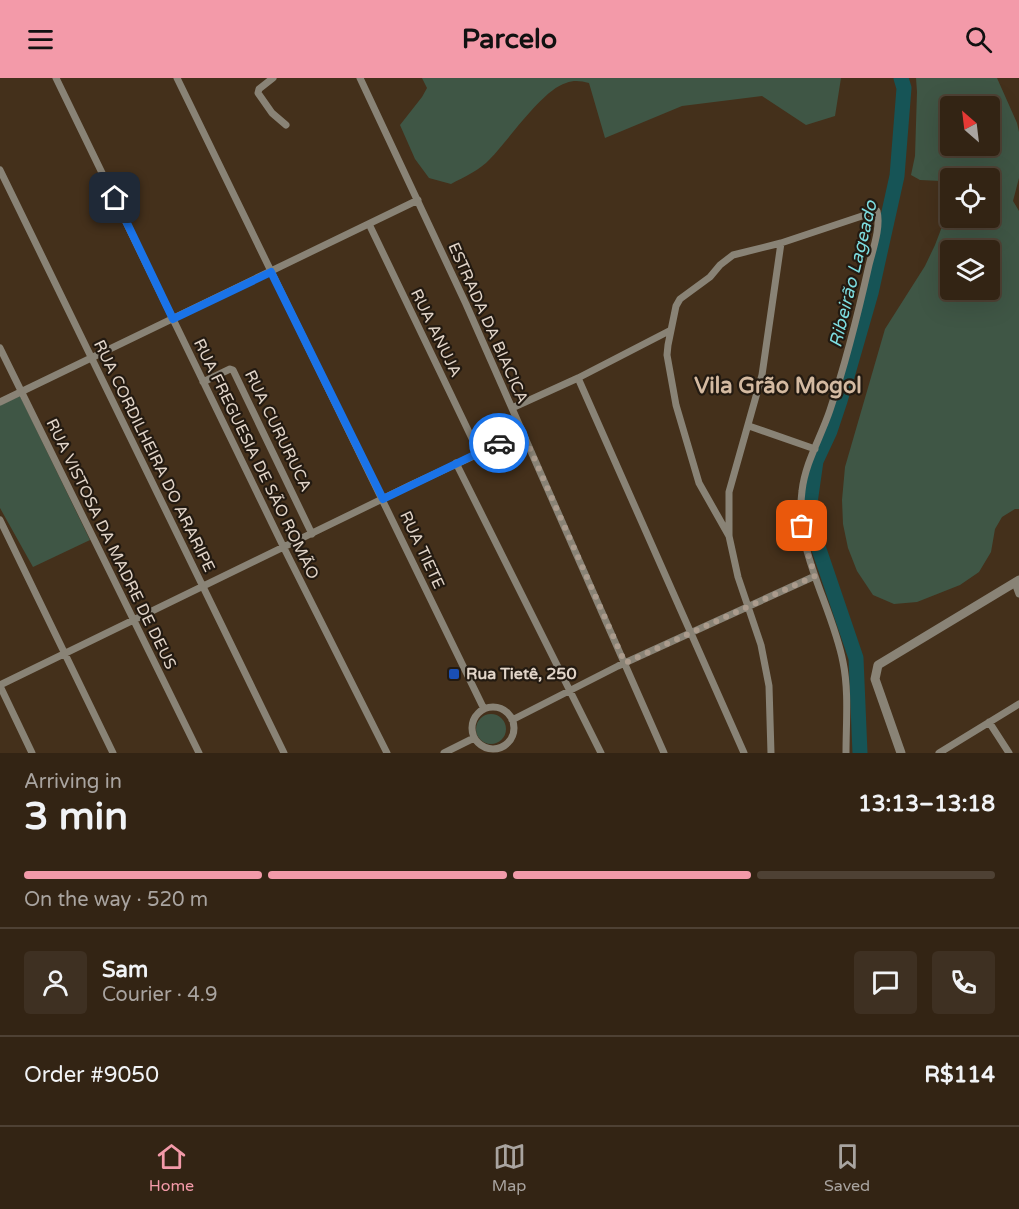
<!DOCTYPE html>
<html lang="en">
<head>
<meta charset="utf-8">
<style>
	body { margin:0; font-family:"Varela Round",sans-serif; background:#3e3022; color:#f1f3f6; height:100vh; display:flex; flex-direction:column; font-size:22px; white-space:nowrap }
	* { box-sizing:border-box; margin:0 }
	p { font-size:20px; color:#a9a4a0 }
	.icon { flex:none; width:33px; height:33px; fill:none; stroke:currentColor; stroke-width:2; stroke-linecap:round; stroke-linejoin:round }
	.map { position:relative; height:675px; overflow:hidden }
	.side { display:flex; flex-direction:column; background:#332414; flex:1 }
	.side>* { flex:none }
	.needle { width:39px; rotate:332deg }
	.buttons { position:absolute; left:940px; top:18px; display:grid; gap:12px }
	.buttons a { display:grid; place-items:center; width:60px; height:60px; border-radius:6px; background:#332414; box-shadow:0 6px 24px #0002,0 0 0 2px #4e4134; font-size:30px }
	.pin { position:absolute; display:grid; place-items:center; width:51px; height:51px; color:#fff; margin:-26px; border-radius:12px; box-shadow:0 3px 9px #0006 }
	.courier { position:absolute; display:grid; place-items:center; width:60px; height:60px; margin:-30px; border:4px solid #1a73e8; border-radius:50%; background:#fff; color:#222; box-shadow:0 2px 8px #0007 }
	.overview em { font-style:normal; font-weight:700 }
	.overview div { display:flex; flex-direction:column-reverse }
	.overview { display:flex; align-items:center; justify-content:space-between; height:102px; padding:0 24px }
	h1 { font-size:39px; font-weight:700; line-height:45px }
	.bar { display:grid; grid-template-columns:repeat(4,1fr); gap:9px 6px; align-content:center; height:72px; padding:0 24px }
	.bar i { height:8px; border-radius:4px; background:#4e4134 }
	.bar .current { background:#f39aa9 }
	.bar p { grid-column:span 4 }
	.line { display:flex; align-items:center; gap:15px; padding:0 24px; border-top:2px solid #4e4134 }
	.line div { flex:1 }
	.round { display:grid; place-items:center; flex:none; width:63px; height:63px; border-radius:6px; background:#3e3022 }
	header { display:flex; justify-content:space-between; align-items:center; height:78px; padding:0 24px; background:#f39aa9; color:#111; font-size:27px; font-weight:700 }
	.tabs { display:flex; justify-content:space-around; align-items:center; height:84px; border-top:2px solid #4e4134; background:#332414; font-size:16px; color:#a9a4a0 }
	.tabs a { display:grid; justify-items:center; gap:3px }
	.tabs .current { color:#f39aa9 }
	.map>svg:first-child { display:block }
</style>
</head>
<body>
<header><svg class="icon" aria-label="menu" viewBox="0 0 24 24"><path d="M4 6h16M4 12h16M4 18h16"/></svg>Parcelo<svg class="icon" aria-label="search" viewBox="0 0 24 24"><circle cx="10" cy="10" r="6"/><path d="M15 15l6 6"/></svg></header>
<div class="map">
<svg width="1019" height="675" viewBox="0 0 1019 675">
	<rect width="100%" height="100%" fill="#44301b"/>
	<path fill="#3f5645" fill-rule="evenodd" d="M422,0H841L835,38L806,47L762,18L682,28L605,60L589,5C581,3 574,2 566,5C542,12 508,63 490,81C480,92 464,99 451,106L429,100L415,81L400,47L422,19L427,10Z
		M916,0H997L1017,45L1019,54V100L1013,123L1019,133V431H1015L1002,439L995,451L991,474L979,494L960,507L917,524L894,526L873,517L857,493L848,470L843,446L842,422L845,389L885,251L925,188L935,167L943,146L950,124L941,103L920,102L911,97L915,78L917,14ZM990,28V68H951V28ZM990,100V140H951V100ZM990,172V212H951V172Z
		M20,318L90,462L33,489L0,430V327Z
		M476 651a15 15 0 1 1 30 0a15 15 0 1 1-30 0Z"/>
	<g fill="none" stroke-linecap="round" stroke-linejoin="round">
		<path stroke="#165456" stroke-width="15" d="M860,675L856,580L808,439L816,383L830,353L840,323L871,215L897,98L904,10L901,0"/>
		<path stroke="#898376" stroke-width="7" d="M56,0L284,470L387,675
			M177,0L484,631
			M273,0L259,11L258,15L272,35L286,47
			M360,0L466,226L664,675
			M0,92L284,675
			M369,146L479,375
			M0,270L199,675
			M578,300L744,675
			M203,304L230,291L233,292L312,456
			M0,324L418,122
			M512,330L578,300L671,252
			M749,348L815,371
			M456,385L601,675
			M0,442L113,675
			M729,458L699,405L676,327L667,277L668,267L676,228L680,221L710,199L720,187L733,177L781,165L877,133C881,149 873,171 869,187C858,236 846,284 830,332C821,359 805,385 802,413C794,473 832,527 843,584C849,613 846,645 846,675
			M1015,505L1019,516
			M0,607L411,407L523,355
			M0,608L32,675
			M472 650a21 21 0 1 1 42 0a21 21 0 1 1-42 0Z
			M512,642L618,588L815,498
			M989,644L1009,675
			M444,675L474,660
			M771,675L769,608L761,567L738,499L729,458V414L762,297L781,165
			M939,675L1019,626"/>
		<path stroke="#898376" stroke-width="9" d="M901,675L875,601L878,587L1019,502"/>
	</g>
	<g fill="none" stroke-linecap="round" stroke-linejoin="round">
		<path stroke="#ab9b8c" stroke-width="6" stroke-dasharray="0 10.8" d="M499,365L523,355L625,585L815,498L805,467L802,448"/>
		<path stroke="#1a73e8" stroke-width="8" d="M115,120L173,241L271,194L383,421L499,365"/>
	</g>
	<rect fill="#1a4fb4" stroke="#231a11" stroke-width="2" x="448" y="590" width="12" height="12" rx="3"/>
	<g text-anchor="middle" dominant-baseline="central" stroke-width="4.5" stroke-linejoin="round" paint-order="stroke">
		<g font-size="16" fill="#e2d5c9" stroke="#231a11">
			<text transform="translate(488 245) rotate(66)">ESTRADA DA BIACICA</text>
			<text transform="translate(436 255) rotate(64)">RUA ANUJA</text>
			<text transform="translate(278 353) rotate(64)">RUA CURURUCA</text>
			<text transform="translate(154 378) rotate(64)">RUA CORDILHEIRA DO ARARIPE</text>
			<text transform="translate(256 381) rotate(64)">RUA FREGUESIA DE SÃO ROMÃO</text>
			<text transform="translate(111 466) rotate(64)">RUA VISTOSA DA MADRE DE DEUS</text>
			<text transform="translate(422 472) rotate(65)">RUA TIETE</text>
		</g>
		<g font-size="16" font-weight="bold" fill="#e2d5c9" stroke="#231a11" text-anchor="start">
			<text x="466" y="596">Rua Tietê, 250</text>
		</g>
		<g font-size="18" font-style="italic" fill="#7ddde0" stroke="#231a11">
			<text transform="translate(853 196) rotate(-76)">Ribeirão Lageado</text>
		</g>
		<g font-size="22" font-weight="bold" fill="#d4baa1" stroke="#231a11">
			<text x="778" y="308">Vila Grão Mogol</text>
		</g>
	</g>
</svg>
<div class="buttons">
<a><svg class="needle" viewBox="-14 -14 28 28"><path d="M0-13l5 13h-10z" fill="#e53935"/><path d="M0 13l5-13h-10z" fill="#a9a4a0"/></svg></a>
<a><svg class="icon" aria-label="locate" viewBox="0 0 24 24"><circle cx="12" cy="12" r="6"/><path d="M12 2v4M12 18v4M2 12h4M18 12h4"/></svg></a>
<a><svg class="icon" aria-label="layers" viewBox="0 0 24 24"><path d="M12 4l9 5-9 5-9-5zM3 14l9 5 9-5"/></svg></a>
</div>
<div class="pin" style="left:802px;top:448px;background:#ea580c"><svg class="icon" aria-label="bag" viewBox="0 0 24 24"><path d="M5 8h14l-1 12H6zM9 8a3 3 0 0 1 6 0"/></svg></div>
<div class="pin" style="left:115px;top:120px;background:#1f2937"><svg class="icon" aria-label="home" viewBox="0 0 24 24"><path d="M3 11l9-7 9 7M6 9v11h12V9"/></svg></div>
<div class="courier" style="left:499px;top:365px"><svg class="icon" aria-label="car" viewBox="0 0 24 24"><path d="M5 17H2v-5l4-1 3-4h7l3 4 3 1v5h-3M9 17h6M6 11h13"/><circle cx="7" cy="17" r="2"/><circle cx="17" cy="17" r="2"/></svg></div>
</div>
<section class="side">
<div class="overview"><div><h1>3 min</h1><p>Arriving in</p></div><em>13:13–13:18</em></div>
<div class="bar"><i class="current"></i><i class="current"></i><i class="current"></i><i></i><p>On the way · 520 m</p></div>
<div class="line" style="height:108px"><a class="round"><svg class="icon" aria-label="person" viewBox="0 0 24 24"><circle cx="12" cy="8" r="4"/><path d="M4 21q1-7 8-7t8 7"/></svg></a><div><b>Sam</b><p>Courier · 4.9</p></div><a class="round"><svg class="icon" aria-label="chat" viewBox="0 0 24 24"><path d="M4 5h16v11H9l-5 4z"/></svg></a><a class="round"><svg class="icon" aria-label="phone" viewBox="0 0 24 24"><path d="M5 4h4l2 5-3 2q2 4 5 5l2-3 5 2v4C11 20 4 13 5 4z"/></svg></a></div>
<div class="line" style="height:78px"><div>Order #9050</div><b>R$114</b></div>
</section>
<nav class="tabs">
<a class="current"><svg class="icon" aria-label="home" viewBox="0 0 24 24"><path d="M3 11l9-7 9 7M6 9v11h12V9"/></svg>Home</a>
<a><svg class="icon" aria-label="map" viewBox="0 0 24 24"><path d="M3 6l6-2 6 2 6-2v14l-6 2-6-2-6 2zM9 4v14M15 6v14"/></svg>Map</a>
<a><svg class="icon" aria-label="saved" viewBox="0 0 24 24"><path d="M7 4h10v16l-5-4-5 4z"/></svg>Saved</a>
</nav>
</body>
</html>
